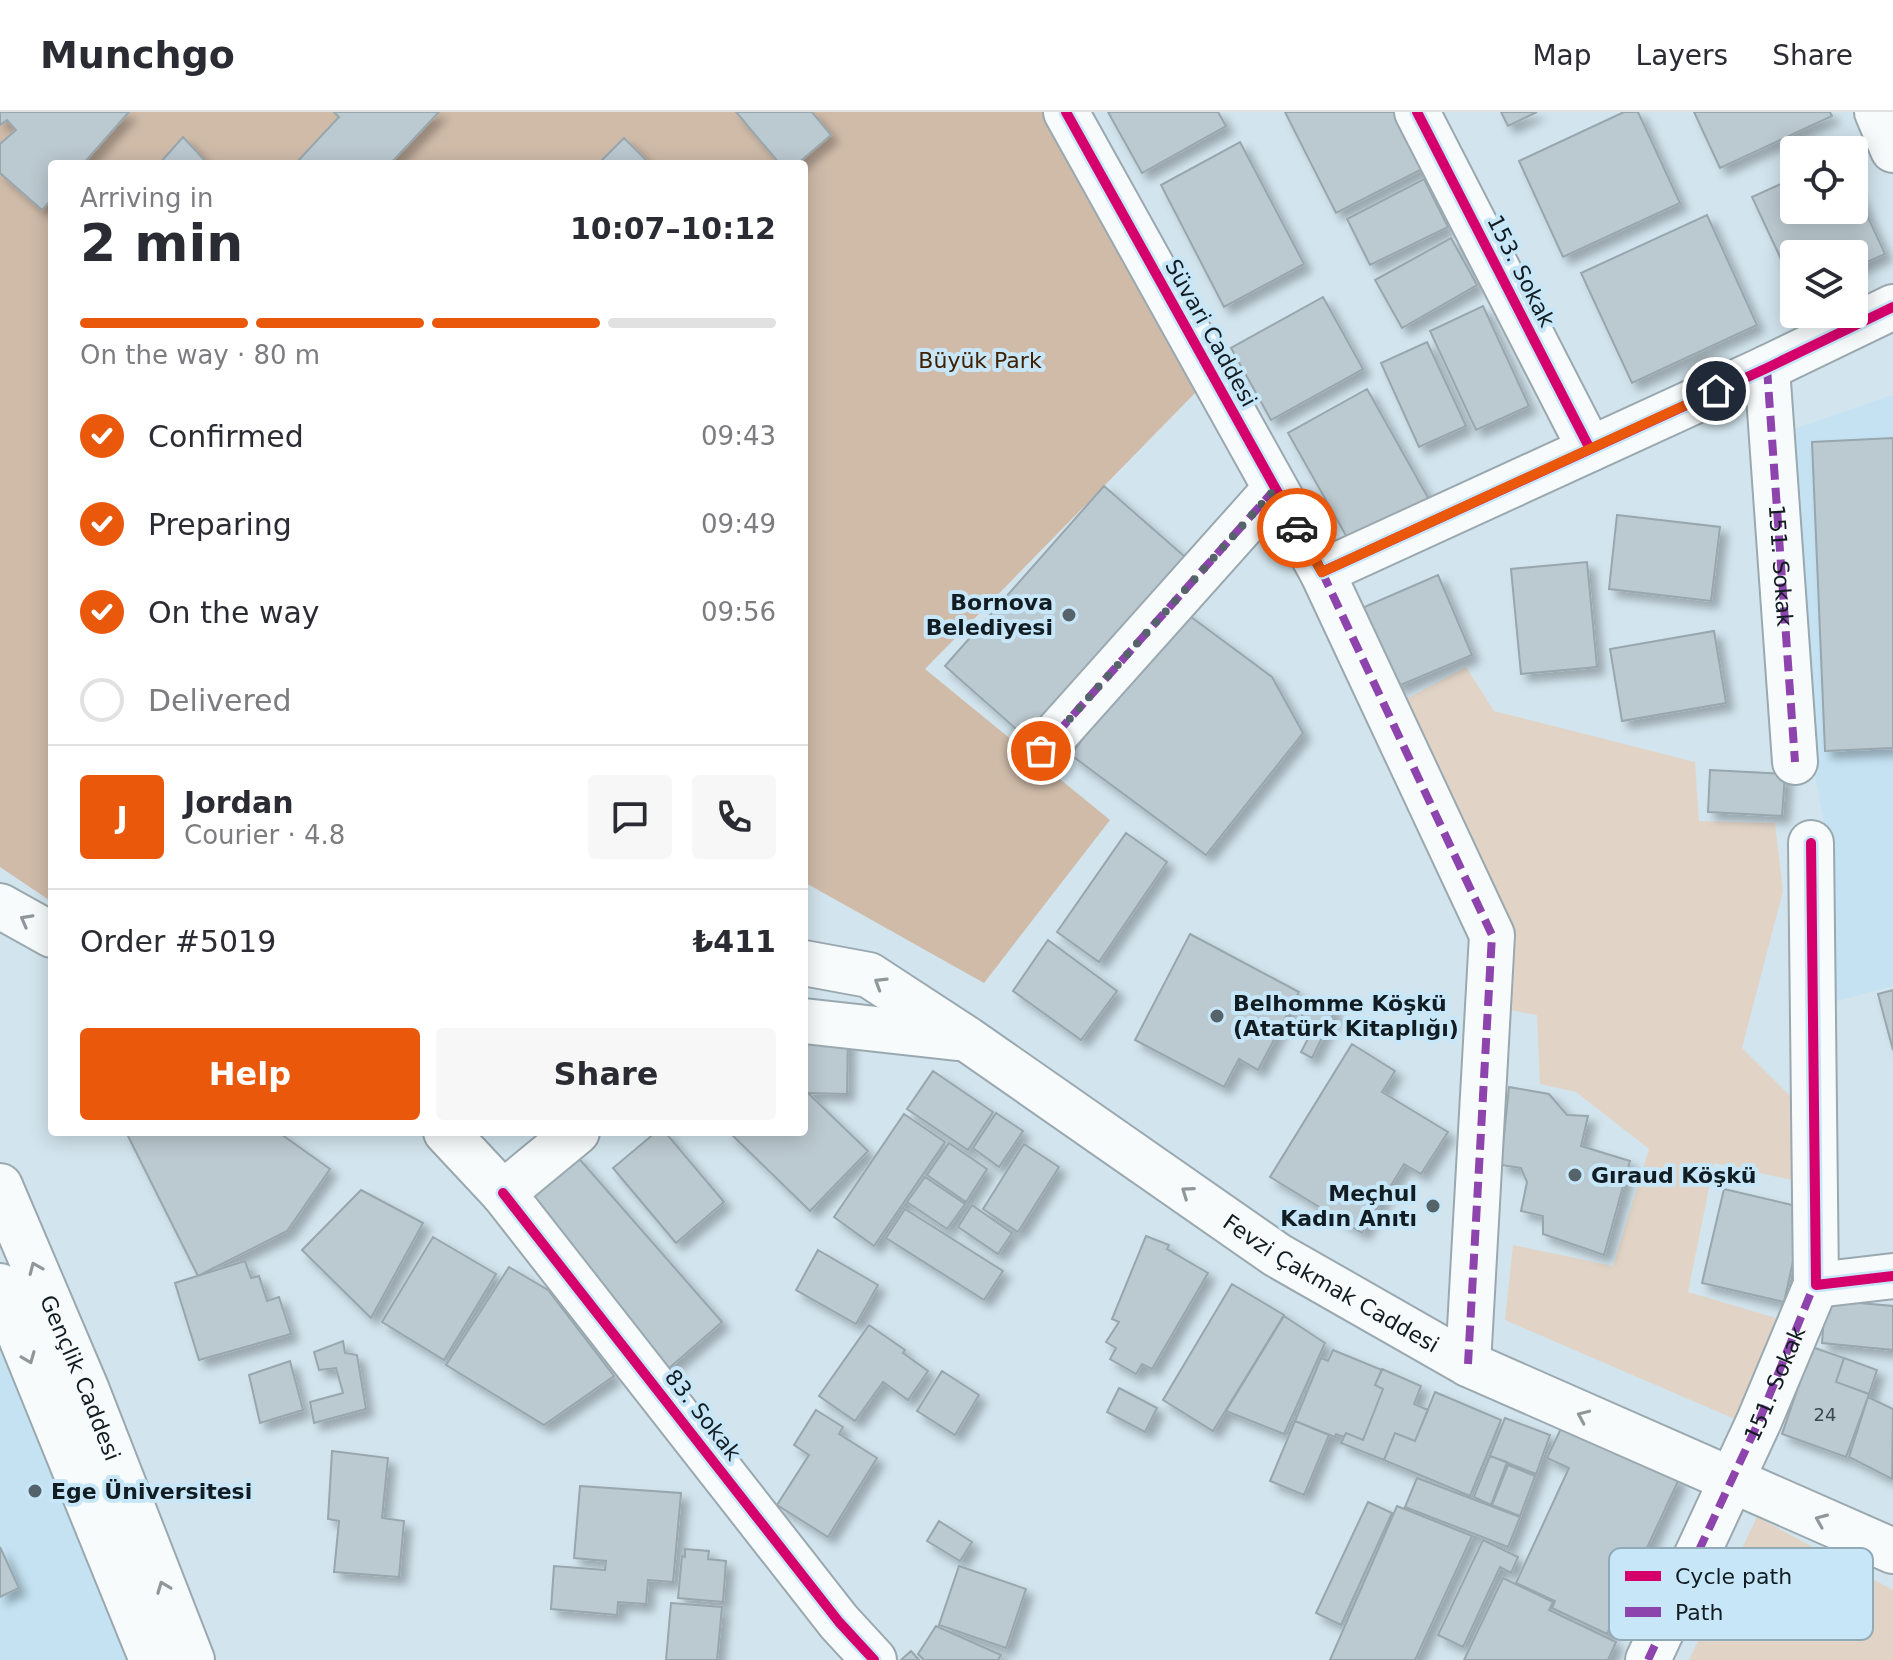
<!DOCTYPE html>
<html lang="en">
<head>
<meta charset="utf-8">
<style>
	body { margin:0; font-family:"DejaVu Sans",sans-serif; background:#f7f7f7; color:#2b2b33; height:100vh; display:flex; flex-direction:column; font-size:30px; white-space:nowrap }
	* { box-sizing:border-box; margin:0 }
	p { font-size:26px; color:#7c7c81 }
	.icon { flex:none; width:44px; height:44px; fill:none; stroke:currentColor; stroke-width:2; stroke-linecap:round; stroke-linejoin:round }
	.map { position:relative; flex:1; overflow:hidden }
	.details { position:absolute; left:48px; top:48px; width:760px; height:976px; display:flex; flex-direction:column; background:#fff; border-radius:8px; box-shadow:0 4px 20px #0003 }
	.details>* { flex:none }
	.tools { position:absolute; left:1780px; top:24px; display:grid; gap:16px }
	.tools a { display:grid; place-items:center; width:88px; height:88px; border-radius:8px; background:#fff; box-shadow:0 4px 20px #0003; font-size:40px }
	.pin { position:absolute; display:grid; place-items:center; width:68px; height:68px; color:#fff; margin:-34px; border:4px solid #fff; border-radius:50%; box-shadow:0 2px 8px #0007 }
	.courier { position:absolute; display:grid; place-items:center; width:80px; height:80px; margin:-40px; border:6px solid #ea580c; border-radius:50%; background:#fff; color:#222; box-shadow:0 2px 10px #0007 }
	.summary em { font-style:normal; font-weight:700 }
	.summary div { display:flex; flex-direction:column-reverse }
	.summary { display:flex; align-items:center; justify-content:space-between; height:136px; padding:0 32px }
	h1 { font-size:52px; font-weight:700; line-height:60px }
	.bar { display:grid; grid-template-columns:repeat(4,1fr); gap:12px 8px; align-content:center; height:96px; padding:0 32px }
	.bar i { height:10px; border-radius:6px; background:#e1e1e2 }
	.bar .current { background:#ea580c }
	.bar p { grid-column:span 4 }
	.line { display:flex; align-items:center; gap:20px; padding:0 32px; border-top:2px solid #e1e1e2 }
	.line div { flex:1 }
	.round { display:grid; place-items:center; flex:none; width:84px; height:84px; border-radius:8px; background:#f7f7f7 }
	ol { padding:0 32px; list-style:none }
	li { display:flex; align-items:center; gap:24px; height:88px }
	li p { margin-inline-start:auto }
	li .icon { padding:8px; border-radius:50%; background:#ea580c; color:#fff; stroke-width:4 }
	li:last-child { color:#7c7c81 }
	li i { width:44px; height:44px; border:4px solid #e1e1e2; border-radius:50% }
	.button { display:flex; gap:16px; margin-top:auto; padding:16px 32px }
	.button a { flex:1; height:92px; border-radius:8px; background:#ea580c; color:#fff; font-size:32px; font-weight:700; line-height:92px; text-align:center }
	.button a+a { background:#f7f7f7; color:#2b2b33 }
	header { display:flex; align-items:center; gap:48px; box-sizing:border-box; height:112px; padding:0 40px; background:#fff; border-bottom:2px solid #e1e1e2 }
	header strong { font-size:38px }
	nav { display:flex; gap:44px; margin-inline-start:auto; font-size:28px }
	.map>svg:first-child { display:block }
</style>
</head>
<body>
<header>
<strong>Munchgo</strong>
<nav><a>Map</a><a>Layers</a><a>Share</a></nav>
</header>
<div class="map">
<svg width="1893" height="1548" viewBox="0 0 1893 1548">
	<defs>
		<filter id="shadow"><feDropShadow dx="7" dy="7" stdDeviation="4" flood-color="#0004"/></filter>
	</defs>
	<rect width="100%" height="100%" fill="#d2e4ed"/>
	<path fill="#c4e2f2" d="M1893,283V874L1829,891L1830,744L1810,636L1782,321Z
		M0,1211L140,1548H0Z"/>
	<path fill="#e1d4c7" d="M1466,555L1494,599L1695,650L1699,709L1775,711L1783,779L1742,936L1799,993L1792,1068L1714,1051L1688,1180L1776,1206L1737,1308L1505,1208L1513,1133L1613,1154L1649,1037L1576,980L1540,972L1537,903L1503,897L1397,592Z
		M1757,1405L1893,1478V1548H1689Z"/>
	<path fill="#d0bba9" d="M0,0H1046L1196,280L925,557L1110,708L984,871L804,770V52H52V790L0,755Z"/>
	<path fill="#bbc9d0" stroke="#98a6ad" stroke-width="2" filter="url(#shadow)" d="M0,0H129L83,52H52V87L42,98L0,61V32L16,18L7,8L0,13Z
		M334,0H439L390,52H295L339,5Z
		M736,0H812L831,23L797,52H780Z
		M1108,0H1218L1226,14L1142,61Z
		M1285,0H1406L1432,52L1336,101Z
		M1501,0H1537L1508,14Z
		M1624,0H1638L1680,91L1563,145L1519,49Z
		M1694,0H1830L1832,4L1720,56Z
		M183,25L208,52H159Z
		M624,26L650,52H598Z
		M1240,30L1304,152L1224,195L1161,73Z
		M1794,66V98H1854V75L1885,142L1854,156V142H1794V175L1752,85Z
		M1424,67L1448,115L1370,153L1347,107Z
		M1707,103L1757,213L1632,271L1581,161Z
		M1451,126L1477,173L1402,216L1375,168Z
		M1323,185L1363,257L1271,308L1231,236Z
		M1483,194L1529,294L1476,318L1430,219Z
		M1427,230L1466,314L1419,335L1381,251Z
		M1367,277L1431,391L1353,436L1288,321Z
		M1893,326V636L1825,639L1812,330Z
		M1104,374L1192,451L1033,632L945,554Z
		M1617,403L1720,415L1711,489L1609,477Z
		M1587,450L1597,555L1521,562L1511,457Z
		M1438,463L1472,543L1396,575L1362,496Z
		M1179,496L1272,565L1303,621L1206,743L1071,643Z
		M1714,519L1726,591L1622,609L1610,537Z
		M1710,658L1785,662L1782,704L1708,700Z
		M1126,721L1167,750L1099,850L1057,820Z
		M1190,822L1299,880L1258,958L1239,947L1224,975L1135,928Z
		M1048,828L1117,879L1081,928L1013,879Z
		M1893,878V938L1878,882Z
		M1311,885L1336,897L1312,946L1301,940L1314,915L1300,908Z
		M804,919L848,920L847,982L808,981L868,1039L810,1099L729,1020H804Z
		M1352,932L1395,959L1382,980L1448,1020L1421,1062L1404,1052L1362,1121L1270,1065Z
		M933,959L993,1000L968,1038L907,997Z
		M1509,975L1549,982L1567,1003L1588,1004L1581,1034L1630,1049L1604,1143L1543,1122V1104L1521,1099L1527,1070L1521,1056L1501,1053Z
		M996,1001L1023,1019L999,1055L973,1036Z
		M904,1002L945,1030L874,1134L834,1105Z
		M126,1020H278L330,1057L287,1119L198,1164Z
		M656,1020H665L724,1090L676,1131L613,1056Z
		M949,1031L987,1057L966,1090L927,1063Z
		M1024,1032L1059,1055L1018,1120L983,1097Z
		M575,1042L722,1210L667,1258L520,1090Z
		M925,1065L965,1092L947,1117L907,1090Z
		M1724,1077L1805,1096L1784,1190L1702,1171Z
		M361,1078L423,1111L371,1206L302,1138Z
		M972,1093L1012,1121L998,1142L958,1115Z
		M905,1097L1003,1159L984,1188L886,1126Z
		M1146,1124L1169,1133L1167,1137L1208,1161L1152,1257L1142,1252L1136,1262L1110,1247L1116,1236L1106,1230L1119,1210L1112,1207Z
		M433,1125L496,1162L444,1248L382,1210Z
		M818,1138L878,1173L856,1212L796,1178Z
		M245,1149L251,1166L259,1164L267,1189L279,1185L291,1222L199,1248L175,1171Z
		M509,1155L548,1178L614,1264L544,1313L446,1253Z
		M1232,1172L1284,1203L1213,1319L1163,1288Z
		M1825,1188L1893,1194V1238L1822,1231Z
		M1284,1204L1325,1231L1284,1322L1226,1299Z
		M869,1213L905,1238L903,1241L928,1259L908,1288L883,1270L855,1309L819,1284Z
		M343,1229L345,1241L357,1243L366,1297L314,1311L310,1290L343,1281L336,1256L319,1258L314,1240Z
		M1812,1235L1844,1246L1836,1270L1869,1282L1846,1345L1782,1322Z
		M1333,1238L1382,1258L1375,1273L1383,1277L1363,1328L1346,1321L1344,1325L1336,1322L1335,1325L1295,1309L1321,1246L1328,1249Z
		M1844,1246L1877,1258L1869,1282L1836,1270Z
		M290,1249L303,1298L260,1311L249,1263Z
		M1382,1257L1421,1274L1414,1292L1428,1298L1415,1329L1395,1321L1384,1348L1341,1331L1346,1321L1363,1328L1383,1277L1375,1273Z
		M942,1259L979,1283L955,1323L917,1299Z
		M1119,1276L1157,1296L1145,1320L1107,1300Z
		M1435,1280L1501,1308L1470,1384L1384,1348L1395,1321L1415,1329Z
		M1868,1285L1893,1297L1892,1367L1849,1345Z
		M816,1298L843,1315L839,1322L877,1346L828,1425L777,1393L809,1343L794,1333Z
		M1505,1306L1550,1323L1536,1362L1490,1344Z
		M1295,1309L1329,1323L1304,1383L1270,1369Z
		M1563,1312L1679,1367L1607,1522L1552,1496L1555,1489L1516,1471L1569,1356L1547,1346Z
		M332,1339L388,1346L382,1406L404,1409L399,1465L334,1460L339,1409L328,1407Z
		M1490,1344L1507,1350L1491,1393L1474,1385Z
		M1508,1353L1535,1364L1520,1404L1492,1393Z
		M1417,1366L1520,1405L1508,1435L1405,1395Z
		M580,1374L681,1381L673,1470L648,1468L646,1492L618,1490L617,1503L551,1497L554,1454L605,1458L606,1449L574,1446Z
		M1368,1390L1392,1401L1341,1513L1316,1501Z
		M1397,1394L1472,1424L1415,1548H1330Z
		M939,1409L972,1430L960,1449L927,1429Z
		M1483,1428L1518,1445L1511,1461L1500,1455L1463,1535L1438,1523Z
		M0,1435L19,1476L0,1485Z
		M685,1437L709,1439L708,1447L726,1449L723,1490L678,1486L682,1444L685,1445Z
		M959,1454L1026,1477L1006,1536L939,1513Z
		M1503,1466L1553,1490L1549,1498L1616,1530L1608,1548H1464Z
		M671,1491L722,1495L717,1548H666Z
		M936,1514L1001,1543L998,1548H924L918,1542Z
		M911,1539L919,1548H901Z"/>
	<g fill="none" stroke-linecap="round" stroke-linejoin="round">
		<g stroke="#9aa8af" stroke-width="48">
			<g id="minor">
				<path d="M1066,0L1322,460L1492,823L1468,1252"/>
				<path d="M1417,0L1590,337"/>
				<path id="s1" d="M1767,256L1795,650"/>
				<path d="M1322,460L1767,256L1893,195"/>
				<path d="M1041,639L1275,377"/>
				<path d="M503,1081L839,1510L874,1548"/>
				<path d="M1816,1173L1893,1164"/>
				<path id="s2" d="M1648,1548L1759,1309L1816,1173L1811,731"/>
			</g>
		</g>
		<g stroke="#9aa8af" stroke-width="48">
			<g id="major">
				<path d="M1877,0L1893,38"/>
				<path d="M0,794L52,823"/>
				<path id="s3" d="M804,851L869,863L967,927L1277,1143L1468,1252L1893,1439"/>
				<path d="M804,909L957,926"/>
				<path d="M446,1020L503,1081L577,1020"/>
				<path id="s4" d="M0,1074L86,1276L192,1548"/>
				<path d="M0,1174L152,1548"/>
			</g>
		</g>
		<use href="#minor" stroke="#f8fbfc" stroke-width="44"/>
		<use href="#major" stroke="#f8fbfc" stroke-width="44"/>
		<path stroke="#8e44ad" stroke-width="8" stroke-dasharray="16 8" stroke-linecap="butt" d="M1767,256L1795,650
			M1322,460L1492,823L1468,1252
			M1041,639L1275,377
			M1648,1548L1759,1309L1816,1168"/>
		<g stroke="#c7e7f8" stroke-width="15">
			<path id="cycleway" d="M1066,0L1322,460L1767,256L1893,195
				M1417,0L1590,337
				M1811,731L1816,1173L1893,1164
				M503,1081L839,1510L874,1548"/>
		</g>
		<use href="#cycleway" stroke="#d6006c" stroke-width="10"/>
	</g>
	<defs><path id="oneway-chevron" d="M-2-3.5L2.5 0L-2 3.5" fill="none" stroke-width="1.6" stroke-linecap="round" stroke-linejoin="round" transform="scale(2)"/></defs>
	<g stroke="#90979a">
		<use href="#oneway-chevron" transform="translate(26 808) rotate(-151)"/>
		<use href="#oneway-chevron" transform="translate(880 871) rotate(-148)"/>
		<use href="#oneway-chevron" transform="translate(1187 1080) rotate(-145)"/>
		<use href="#oneway-chevron" transform="translate(35 1156) rotate(-113)"/>
		<use href="#oneway-chevron" transform="translate(29 1246) rotate(68)"/>
		<use href="#oneway-chevron" transform="translate(1583 1304) rotate(-156)"/>
		<use href="#oneway-chevron" transform="translate(1821 1408) rotate(-157)"/>
		<use href="#oneway-chevron" transform="translate(163 1475) rotate(-111)"/>
	</g>
	<g fill="none" stroke-linecap="round" stroke-linejoin="round">
		<path stroke="#55636a" stroke-width="8" stroke-dasharray="0 14.4" d="M1041,639L1275,377L1297,416"/>
		<path stroke="#ea580c" stroke-width="10" d="M1297,416L1322,460L1716,279"/>
	</g>
	<g fill="#55636a" stroke="#c7e7f8" stroke-width="3">
		<circle cx="1069" cy="503" r="8"/>
		<circle cx="1217" cy="904" r="8"/>
		<circle cx="1575" cy="1063" r="8"/>
		<circle cx="1433" cy="1094" r="8"/>
		<circle cx="35" cy="1379" r="8"/>
	</g>
	<g text-anchor="middle" dominant-baseline="central" stroke-width="8" stroke-linejoin="round" paint-order="stroke">
		<g font-size="18" fill="#3c484e">
			<text x="1825" y="1302">24</text>
		</g>
		<g font-size="22" fill="#121d23" stroke="#c7e7f8">
			<text transform="translate(1521 159) rotate(63)">153. Sokak</text>
			<text transform="translate(1211 221) rotate(61)">Süvari Caddesi</text>
			<text stroke="none"><textPath href="#s1" startOffset="198">151. Sokak</textPath></text>
			<text stroke="none"><textPath href="#s3" startOffset="622">Fevzi Çakmak Caddesi</textPath></text>
			<text stroke="none"><textPath href="#s4" startOffset="208">Gençlik Caddesi</textPath></text>
			<text stroke="none"><textPath href="#s2" startOffset="304">151. Sokak</textPath></text>
			<text transform="translate(703 1303) rotate(52)">83. Sokak</text>
		</g>
		<g font-size="22" fill="#412000" stroke="#c7e7f8">
			<text x="980" y="248">Büyük Park</text>
		</g>
		<g font-size="22" font-weight="bold" fill="#121d23" stroke="#c7e7f8" text-anchor="start">
			<text x="1053" y="490" text-anchor="end">Bornova<tspan x="1053" dy="25">Belediyesi</tspan></text>
			<text x="1233" y="891">Belhomme Köşkü<tspan x="1233" dy="25">(Atatürk Kitaplığı)</tspan></text>
			<text x="1591" y="1063">Gıraud Köşkü</text>
			<text x="1417" y="1081" text-anchor="end">Meçhul<tspan x="1417" dy="25">Kadın Anıtı</tspan></text>
			<text x="51" y="1379">Ege Üniversitesi</text>
		</g>
	</g>
	<rect x="1609" y="1436" width="264" height="92" rx="12" fill="#c7e7f8" stroke="#91aab8" stroke-width="2"/>
	<rect x="1625" y="1459" width="36" height="10" fill="#d6006c"/>
	<rect x="1625" y="1495" width="36" height="10" fill="#8e44ad"/>
	<g font-size="22" fill="#121d23">
		<text x="1675" y="1472">Cycle path</text>
		<text x="1675" y="1508">Path</text>
	</g>
</svg>
<div class="tools">
<a><svg class="icon" aria-label="locate" viewBox="0 0 24 24"><circle cx="12" cy="12" r="6"/><path d="M12 2v4M12 18v4M2 12h4M18 12h4"/></svg></a>
<a><svg class="icon" aria-label="layers" viewBox="0 0 24 24"><path d="M12 4l9 5-9 5-9-5zM3 14l9 5 9-5"/></svg></a>
</div>
<div class="pin" style="left:1041px;top:639px;background:#ea580c"><svg class="icon" aria-label="bag" viewBox="0 0 24 24"><path d="M5 8h14l-1 12H6zM9 8a3 3 0 0 1 6 0"/></svg></div>
<div class="pin" style="left:1716px;top:279px;background:#1f2937"><svg class="icon" aria-label="home" viewBox="0 0 24 24"><path d="M3 11l9-7 9 7M6 9v11h12V9"/></svg></div>
<div class="courier" style="left:1297px;top:416px"><svg class="icon" aria-label="car" viewBox="0 0 24 24"><path d="M5 17H2v-5l4-1 3-4h7l3 4 3 1v5h-3M9 17h6M6 11h13"/><circle cx="7" cy="17" r="2"/><circle cx="17" cy="17" r="2"/></svg></div>
<section class="details">
<div class="summary"><div><h1>2 min</h1><p>Arriving in</p></div><em>10:07–10:12</em></div>
<div class="bar"><i class="current"></i><i class="current"></i><i class="current"></i><i></i><p>On the way · 80 m</p></div>
<ol>
<li><svg class="icon" aria-label="check" viewBox="0 0 24 24"><path d="M5 12l5 5 9-10"/></svg>Confirmed<p>09:43</p></li>
<li><svg class="icon" aria-label="check" viewBox="0 0 24 24"><path d="M5 12l5 5 9-10"/></svg>Preparing<p>09:49</p></li>
<li><svg class="icon" aria-label="check" viewBox="0 0 24 24"><path d="M5 12l5 5 9-10"/></svg>On the way<p>09:56</p></li>
<li><i></i>Delivered</li>
</ol>
<div class="line" style="height:144px"><b class="round" style="background:#ea580c;color:#fff">J</b><div><b>Jordan</b><p>Courier · 4.8</p></div><a class="round"><svg class="icon" aria-label="chat" viewBox="0 0 24 24"><path d="M4 5h16v11H9l-5 4z"/></svg></a><a class="round"><svg class="icon" aria-label="phone" viewBox="0 0 24 24"><path d="M5 4h4l2 5-3 2q2 4 5 5l2-3 5 2v4C11 20 4 13 5 4z"/></svg></a></div>
<div class="line" style="height:104px"><div>Order #5019</div><b>₺411</b></div>
<div class="button"><a>Help</a><a>Share</a></div>
</section>
</div>
</body>
</html>
